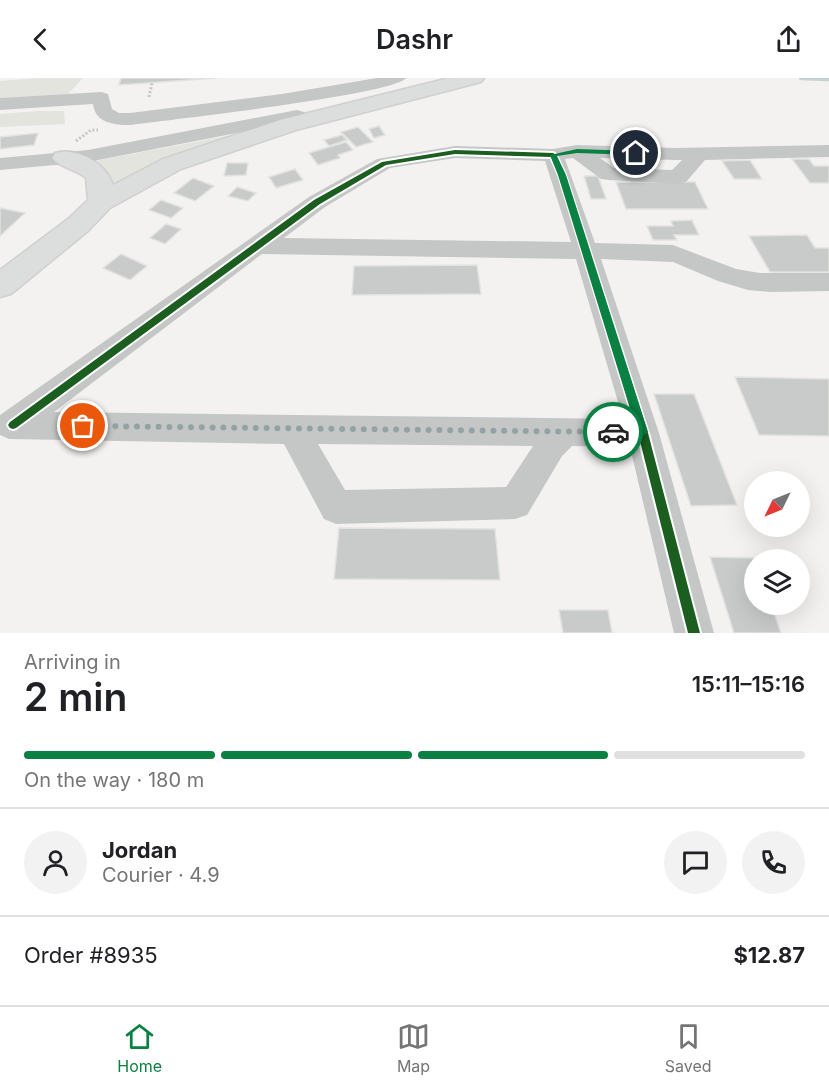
<!DOCTYPE html>
<html lang="en">
<head>
<meta charset="utf-8">
<style>
	body { margin:0; font-family:Inter,sans-serif; background:#f2f2f2; color:#202124; height:100vh; display:flex; flex-direction:column; font-size:22px; white-space:nowrap }
	* { box-sizing:border-box; margin:0 }
	p { font-size:20px; color:#757577 }
	.icon { flex:none; width:33px; height:33px; fill:none; stroke:currentColor; stroke-width:2; stroke-linecap:round; stroke-linejoin:round }
	.map { position:relative; height:555px; overflow:hidden }
	.drawer { display:flex; flex-direction:column; background:#fff; flex:1 }
	.drawer>* { flex:none }
	.needle { width:39px; rotate:227deg }
	.buttons { position:absolute; left:744px; top:393px; display:grid; gap:12px }
	.buttons a { display:grid; place-items:center; width:66px; height:66px; border-radius:50%; background:#fff; box-shadow:0 6px 24px #0002; font-size:30px }
	.pin { position:absolute; display:grid; place-items:center; width:51px; height:51px; color:#fff; margin:-26px; border:3px solid #fff; border-radius:50%; box-shadow:0 2px 6px #0007 }
	.courier { position:absolute; display:grid; place-items:center; width:60px; height:60px; margin:-30px; border:4px solid #0b8043; border-radius:50%; background:#fff; color:#222; box-shadow:0 2px 8px #0007 }
	.head em { font-style:normal; font-weight:600 }
	.head div { display:flex; flex-direction:column-reverse }
	.head { display:flex; align-items:center; justify-content:space-between; height:102px; padding:0 24px }
	h1 { font-size:39px; font-weight:600; line-height:45px }
	.bar { display:grid; grid-template-columns:repeat(4,1fr); gap:9px 6px; align-content:center; height:72px; padding:0 24px }
	.bar i { height:8px; border-radius:4px; background:#e0e0e0 }
	.bar .current { background:#0b8043 }
	.bar p { grid-column:span 4 }
	.line { display:flex; align-items:center; gap:15px; padding:0 24px; border-top:2px solid #e0e0e0 }
	.line div { flex:1 }
	.round { display:grid; place-items:center; flex:none; width:63px; height:63px; border-radius:32px; background:#f2f2f2 }
	header { display:flex; justify-content:space-between; align-items:center; height:78px; padding:0 24px; background:#fff; font-size:27px; font-weight:600 }
	.dock { display:flex; justify-content:space-around; align-items:center; height:84px; border-top:2px solid #e0e0e0; background:#fff; font-size:16px; color:#757577 }
	.dock a { display:grid; justify-items:center; gap:3px }
	.dock .current { color:#0b8043 }
	.map>svg:first-child { display:block }
</style>
</head>
<body>
<header><svg class="icon" aria-label="back" viewBox="0 0 24 24"><path d="M15 5l-7 7 7 7"/></svg>Dashr<svg class="icon" aria-label="share" viewBox="0 0 24 24"><path d="M12 15V3M7 8l5-5 5 5M5 13v7h14v-7"/></svg></header>
<div class="map">
<svg width="829" height="555" viewBox="0 0 829 555">
	<rect width="100%" height="100%" fill="#f3f2f1"/>
	<path fill="#e3e4de" d="M38,0H83L68,16L0,20V3Z
		M38,33H64L65,46L0,49V36Z
		M252,53L109,109L105,93L90,84Z"/>
	<g fill="none" stroke-linecap="round" stroke-linejoin="round">
		<path stroke="#c4d1d0" stroke-width="4.5" d="M801,0L829,1"/>
	</g>
	<path fill="#c9cbca" stroke="#e2e2e1" stroke-width="1.5" d="M121,0H217L119,7Z
		M379,48L385,57L374,60L369,51Z
		M358,49L373,64L356,69L341,54Z
		M38,55L34,67L0,71V59Z
		M342,57L347,62L329,68L324,62Z
		M346,64L353,72L338,77L340,80L318,87L309,75Z
		M792,81H809L814,88H829V105H810Z
		M750,82L762,101H734L722,83Z
		M227,85H248L246,97L224,98Z
		M295,91L303,102L276,110L269,99Z
		M584,98H598L606,121H591Z
		M193,100L214,108L195,123L174,115Z
		M616,104H695L708,131H626Z
		M237,109L256,115L248,123L228,118Z
		M161,122L183,130L171,140L149,132Z
		M0,130L25,135L0,158Z
		M692,142L699,157H674L677,162H653L647,148H673L671,143Z
		M166,146L181,151L165,166L150,160Z
		M807,157L815,170H829V194H770L749,158Z
		M121,176L147,188L130,202L103,190Z
		M477,187L481,216L352,217L354,188Z
		M735,299L829,301V358L759,357Z
		M654,316H694L737,427L691,428Z
		M339,450L495,451L500,502L334,501Z
		M710,479L754,480V526H771L781,555H734Z
		M559,532H608L612,555H563Z"/>
	<g fill="none" stroke-linecap="round" stroke-linejoin="round">
		<g stroke="#cfd0cf" stroke-width="3">
			<path id="major" d="M449,0H484L481,4L296,52L181,91L110,130L88,153L11,216L0,219V192L68,141L88,122L86,100C76,91 59,90 52,80L55,75C78,69 106,85 113,107L163,81L280,42Z"/>
		</g>
		<path stroke="#c3c5c6" stroke-width="3" stroke-dasharray="2 2" stroke-linecap="butt" d="M149,19L152,5
			M76,63L91,52H98"/>
		<path fill="#c5c7c7" fill-rule="evenodd" d="M377,0H406C394,17 165,42 130,47C114,47 95,45 93,26L0,32V20L101,14L108,16L112,31L119,35H130L282,16Z
			M297,32L304,34L307,38L304,42L88,84L0,92V80L88,72Z
			M577,67L676,70L829,67V79L705,82L686,104L678,106L609,102L601,101L573,80L565,81L595,165L673,167L736,191L760,195H829V213L771,214L748,212L718,203L673,184L601,181L659,355L714,555H674L630,369L572,368L562,378L527,437L515,441L336,446L324,441L284,366L9,361L0,357V337L309,119L377,81L455,68L553,71ZM455,80L545,83L571,164L284,160L325,129L390,90ZM600,80L676,82H682L672,92L614,90ZM262,176L576,181L623,341L54,334ZM318,366L533,368L506,409L345,412Z"/>
		<use href="#major" fill="#dcdddd" fill-rule="evenodd"/>
		<g stroke="#fff" stroke-width="4">
			<path id="cycleway" d="M455,72L553,75L556,77L565,97L648,355L700,555H688L638,355L559,97L551,79L455,76L386,87L320,126L16,350L13,351L10,350L8,347L10,344L314,122L382,84Z"/>
		</g>
		<use href="#cycleway" fill="#1b5e20" fill-rule="evenodd"/>
	</g>
	<path fill="#0b8043" d="M577,71L636,73L640,75L636,77L577,75L557,78L566,97L648,354L642,359H613L607,354L613,349L636,350L558,97L550,77Z"/>
	<g fill="none" stroke-linecap="round" stroke-linejoin="round">
		<path stroke="#93a3a4" stroke-width="6" stroke-dasharray="0 10.8" d="M83,348L613,354"/>
	</g>
</svg>
<div class="buttons">
<a><svg class="needle" viewBox="-14 -14 28 28"><path d="M0-13l5 13h-10z" fill="#e53935"/><path d="M0 13l5-13h-10z" fill="#757577"/></svg></a>
<a><svg class="icon" aria-label="layers" viewBox="0 0 24 24"><path d="M12 4l9 5-9 5-9-5zM3 14l9 5 9-5"/></svg></a>
</div>
<div class="pin" style="left:83px;top:348px;background:#ea580c"><svg class="icon" aria-label="bag" viewBox="0 0 24 24"><path d="M5 8h14l-1 12H6zM9 8a3 3 0 0 1 6 0"/></svg></div>
<div class="pin" style="left:636px;top:75px;background:#1f2937"><svg class="icon" aria-label="home" viewBox="0 0 24 24"><path d="M3 11l9-7 9 7M6 9v11h12V9"/></svg></div>
<div class="courier" style="left:613px;top:354px"><svg class="icon" aria-label="car" viewBox="0 0 24 24"><path d="M5 17H2v-5l4-1 3-4h7l3 4 3 1v5h-3M9 17h6M6 11h13"/><circle cx="7" cy="17" r="2"/><circle cx="17" cy="17" r="2"/></svg></div>
</div>
<section class="drawer">
<div class="head"><div><h1>2 min</h1><p>Arriving in</p></div><em>15:11–15:16</em></div>
<div class="bar"><i class="current"></i><i class="current"></i><i class="current"></i><i></i><p>On the way · 180 m</p></div>
<div class="line" style="height:108px"><a class="round"><svg class="icon" aria-label="person" viewBox="0 0 24 24"><circle cx="12" cy="8" r="4"/><path d="M4 21q1-7 8-7t8 7"/></svg></a><div><b>Jordan</b><p>Courier · 4.9</p></div><a class="round"><svg class="icon" aria-label="chat" viewBox="0 0 24 24"><path d="M4 5h16v11H9l-5 4z"/></svg></a><a class="round"><svg class="icon" aria-label="phone" viewBox="0 0 24 24"><path d="M5 4h4l2 5-3 2q2 4 5 5l2-3 5 2v4C11 20 4 13 5 4z"/></svg></a></div>
<div class="line" style="height:78px"><div>Order #8935</div><b>$12.87</b></div>
</section>
<nav class="dock">
<a class="current"><svg class="icon" aria-label="home" viewBox="0 0 24 24"><path d="M3 11l9-7 9 7M6 9v11h12V9"/></svg>Home</a>
<a><svg class="icon" aria-label="map" viewBox="0 0 24 24"><path d="M3 6l6-2 6 2 6-2v14l-6 2-6-2-6 2zM9 4v14M15 6v14"/></svg>Map</a>
<a><svg class="icon" aria-label="saved" viewBox="0 0 24 24"><path d="M7 4h10v16l-5-4-5 4z"/></svg>Saved</a>
</nav>
</body>
</html>
